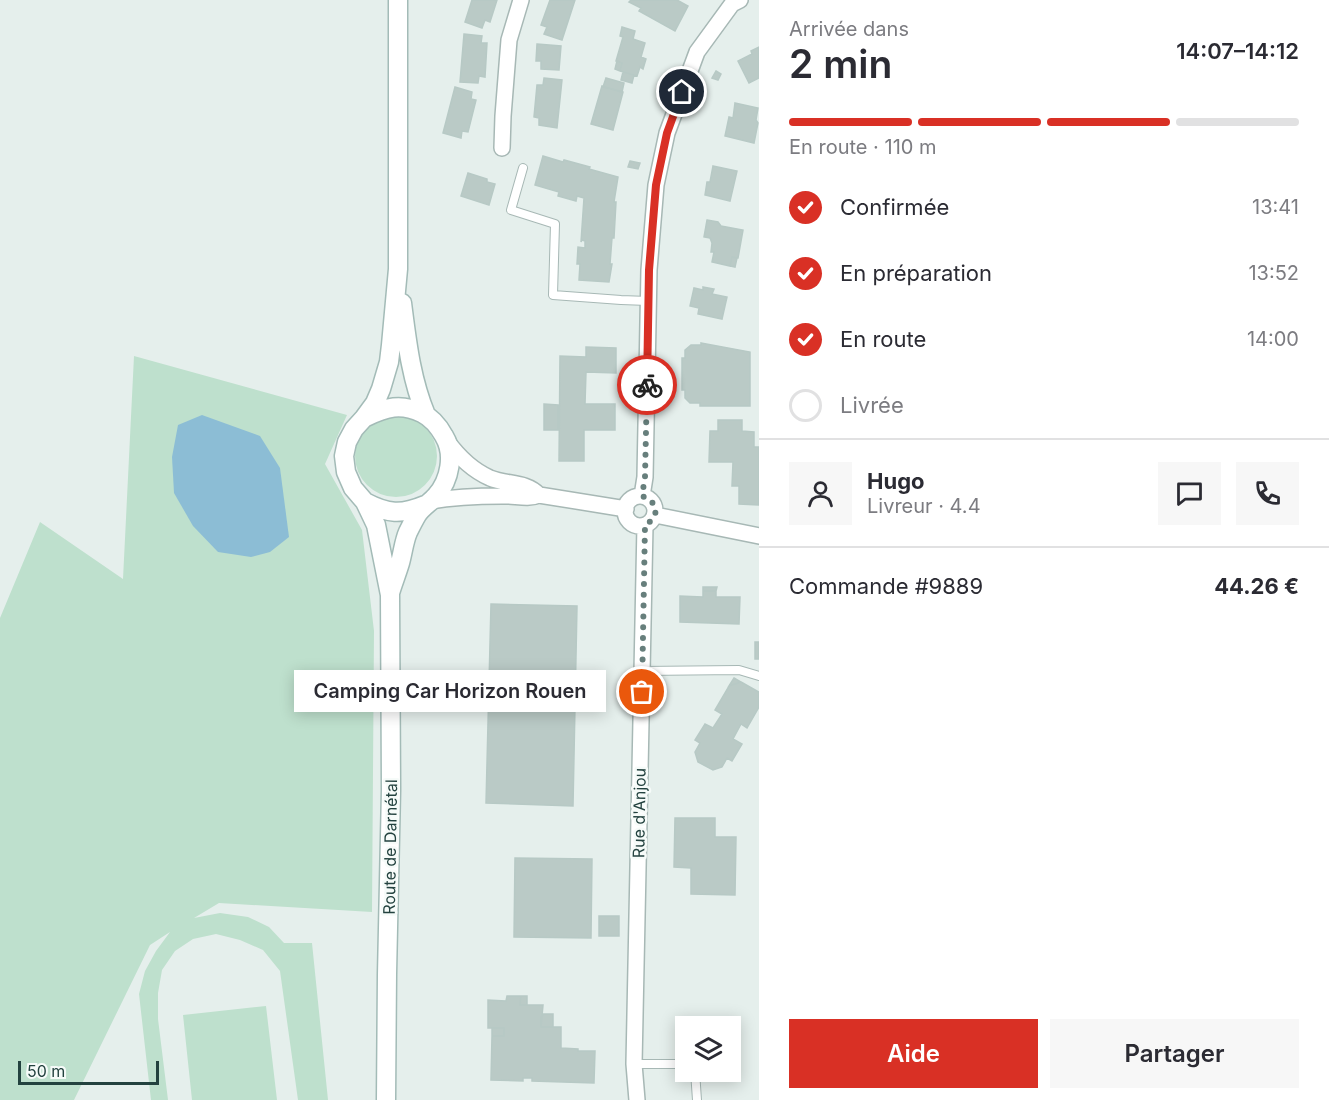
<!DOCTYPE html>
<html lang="fr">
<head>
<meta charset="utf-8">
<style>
	body { margin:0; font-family:Inter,sans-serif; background:#f7f7f7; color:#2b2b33; height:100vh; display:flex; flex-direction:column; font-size:22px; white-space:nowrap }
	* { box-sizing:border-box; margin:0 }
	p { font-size:20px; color:#7c7c81 }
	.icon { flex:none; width:33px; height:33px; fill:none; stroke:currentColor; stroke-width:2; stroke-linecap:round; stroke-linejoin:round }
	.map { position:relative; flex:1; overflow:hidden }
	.details { display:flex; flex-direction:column; background:#fff; width:570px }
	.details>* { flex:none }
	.buttons { position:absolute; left:675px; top:1016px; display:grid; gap:12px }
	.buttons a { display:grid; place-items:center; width:66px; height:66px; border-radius:0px; background:#fff; box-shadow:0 3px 15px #0003; font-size:30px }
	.scale { position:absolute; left:18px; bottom:15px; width:141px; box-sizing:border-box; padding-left:6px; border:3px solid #23423f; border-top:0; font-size:16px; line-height:21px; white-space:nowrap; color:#23423f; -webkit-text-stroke:4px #f6fbf9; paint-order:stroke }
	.pin { position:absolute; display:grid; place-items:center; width:51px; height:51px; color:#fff; margin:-26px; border:3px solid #fff; border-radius:50%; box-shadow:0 2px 6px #0007 }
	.courier { position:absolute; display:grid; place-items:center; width:60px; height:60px; margin:-30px; border:4px solid #d93025; border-radius:50%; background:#fff; color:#222; box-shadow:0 2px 8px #0007 }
	.bubble { position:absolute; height:42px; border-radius:0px; background:#fff; box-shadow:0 3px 15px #0003; font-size:20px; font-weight:600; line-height:42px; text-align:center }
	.head em { font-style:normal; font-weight:600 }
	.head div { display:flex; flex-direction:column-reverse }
	.head { display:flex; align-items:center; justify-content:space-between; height:102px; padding:0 30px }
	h1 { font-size:39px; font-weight:600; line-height:45px }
	.bar { display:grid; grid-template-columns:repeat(4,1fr); gap:9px 6px; align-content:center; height:72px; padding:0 30px }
	.bar i { height:8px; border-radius:4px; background:#e1e1e2 }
	.bar .on { background:#d93025 }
	.bar p { grid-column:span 4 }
	.line { display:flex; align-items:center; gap:15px; padding:0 30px; border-top:2px solid #e1e1e2 }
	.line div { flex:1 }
	.round { display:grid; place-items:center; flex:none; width:63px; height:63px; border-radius:0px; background:#f7f7f7 }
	ol { padding:0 30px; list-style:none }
	li { display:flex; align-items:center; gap:18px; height:66px }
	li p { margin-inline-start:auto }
	li .icon { padding:6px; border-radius:50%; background:#d93025; color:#fff; stroke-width:4 }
	li:last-child { color:#7c7c81 }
	li i { width:33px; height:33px; border:3px solid #e1e1e2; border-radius:50% }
	.cta { display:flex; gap:12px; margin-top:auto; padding:12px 30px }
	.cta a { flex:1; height:69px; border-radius:0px; background:#d93025; color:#fff; font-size:24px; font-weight:600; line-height:69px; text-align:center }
	.cta a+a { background:#f7f7f7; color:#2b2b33 }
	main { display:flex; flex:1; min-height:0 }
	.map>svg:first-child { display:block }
</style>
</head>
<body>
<main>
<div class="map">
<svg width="759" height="1100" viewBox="0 0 759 1100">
	<rect width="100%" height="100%" fill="#e5efec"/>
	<path fill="#bee0cd" d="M134,356L347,415L325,464L362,530L374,631L372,912L219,903L194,918L220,913L248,917L269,927L284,943H312L328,1100H298L280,971L263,950L240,940L216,934L193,939L175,951L162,970L158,993V1019L168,1100H151L139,994L145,971L156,951L170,932L150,945L74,1100H0V618L40,522L123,579Z
		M355 456a41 41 0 1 1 82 0a41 41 0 1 1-82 0Z
		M266,1006L277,1100H192L183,1015Z"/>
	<path fill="#8cbdd5" d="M202,415L260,436L280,468L289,537L270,552L251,557L218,552L193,526L174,493L172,457L178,425Z"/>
	<path fill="#bacac6" stroke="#b7c9c5" stroke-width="1.5" d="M472,0H497L490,22L485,20L482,28L465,22Z
		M550,0H575L562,40L544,34L547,27L541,25Z
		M631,0H677L688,6L675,31L639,11L641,8L629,2Z
		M622,27L635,31L633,39L645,43L641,57L646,59L643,69L640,67L637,76L620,71L622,63L616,61L623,37L620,36Z
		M464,34L482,36L481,43H487L485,77L479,76L478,83L460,82Z
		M537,44L561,46L559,70L541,69V61H536Z
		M759,47V78L749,83L738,61L752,54L751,51Z
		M617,61L622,63L620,71L615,69Z
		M716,71L721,74L718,80L712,78Z
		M623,72L634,75L632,83L621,80Z
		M544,78L562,80L557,128L539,125V118L534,117L537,85H543Z
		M606,78L624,83L622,92L603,87Z
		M602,86L623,92L613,130L591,124Z
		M455,87L472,92L471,99L476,100L468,132L462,131L461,138L443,133Z
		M735,103L758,108L756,120L758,123L754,143L725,136L729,117L733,118Z
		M543,156L563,162L564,160L590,167L589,169L618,177L614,202H616L614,238H612L610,264H612L609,282L579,280L580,264H577L578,247L585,248V241L582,240L581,242L584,198L577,196L576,201L558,196L559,192L535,185Z
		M630,161L640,163L638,169L628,167Z
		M713,166L737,171L730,201L705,195L707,182H710Z
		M468,173L487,179V182L495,184L489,205L461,196Z
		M707,220L718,222L721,226L743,230L738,258L732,257L730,266L712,262L714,252H711L712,243L710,238L704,237Z
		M732,257L737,258L735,267L730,266Z
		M703,287L714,289L712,294L727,297L722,319L698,314L699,308L690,306L694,288L703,290Z
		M701,343L750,352V406H700V403H690L685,398V390H682V358H685V350L691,345H701Z
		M586,347L616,348V373L586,372L585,404H615V430H584V461H559L560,356L586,357Z
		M544,404L558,405V430H544Z
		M718,420H742V431L754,432V447H759V505L739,504V486H732L733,462H709L710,431H718Z
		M703,587H717L716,591H703Z
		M703,591H716V597H740L739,624L680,622V596L703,597Z
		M491,604L577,606L573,806L486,803Z
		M755,642H759V659H755Z
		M734,678L741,682L729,686Z
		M741,682L759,692V707L747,728L741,724L733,739L742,744L732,761L727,758L722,767L713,770L698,762L695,752L700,743L695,740L705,724L713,728L722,714L715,710L729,686Z
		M675,818H715V837H736L735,895L691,894V868L674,867Z
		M515,858L592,859L591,938L514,937Z
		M599,916H619V936H599Z
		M507,996H521L520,1005H543L541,1027H561V1048L578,1049V1051H595L594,1083L532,1081V1078H523V1081L491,1080L492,1036H504V1028H488V1000L506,1001Z
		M521,996H527V1005H520Z
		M543,1014H553V1027H541V1017L542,1018Z
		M492,1028H504V1036H492Z"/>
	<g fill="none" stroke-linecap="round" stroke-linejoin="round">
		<g stroke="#a7b8b5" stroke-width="10">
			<path id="service" d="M523,168L511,210L555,224L553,295L621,300L648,301
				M642,671L739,670L759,676
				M634,1064H686
				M695,1071L697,1100"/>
		</g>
		<g stroke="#a7b8b5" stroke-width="18">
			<path id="minor" d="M502,148L503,116L509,40L521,0
				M447,441C458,456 472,470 490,478C507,485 526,481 539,495
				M642,496L645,477L649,270L656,185L667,133L697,52L732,4L740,0
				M625 511a15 15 0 1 1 30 0a15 15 0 1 1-30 0Z
				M430,501C454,497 478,496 502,496C514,495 527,500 539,495L626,509
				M655,515L759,536
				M637,1100L634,1064L645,525"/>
		</g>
		<g stroke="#a3bbb7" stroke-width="21">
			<path id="secondary" d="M402,303C407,342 411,379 426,415
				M366,417C386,407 401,403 422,413C432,418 439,427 444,436C455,454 450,480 436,496C430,503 422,507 417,515C414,520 411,526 408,532C404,541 403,552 400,563C397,573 393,583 390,593
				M365,502C388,514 401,515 425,505
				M386,1100L387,974L391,790L390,595L376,525L365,502L353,488L346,472L344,456L347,442L354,429L364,418L375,403L381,389L389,362L391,345L398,269V0"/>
		</g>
		<use href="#service" stroke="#fff" stroke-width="8"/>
		<use href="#minor" stroke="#fff" stroke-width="15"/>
		<use href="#secondary" stroke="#fff" stroke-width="18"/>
	</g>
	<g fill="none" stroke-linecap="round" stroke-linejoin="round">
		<path stroke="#677f7c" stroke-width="6" stroke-dasharray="0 10.8" d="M642,692L645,525C660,517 659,502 642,496L645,477L647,385"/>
		<path stroke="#d93025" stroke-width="8" d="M647,385L649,270L656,185L667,133L682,92"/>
	</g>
	<g text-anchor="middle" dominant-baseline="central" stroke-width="5" stroke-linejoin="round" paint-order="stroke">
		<g font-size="16" fill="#23423f" stroke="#f6fbf9">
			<text transform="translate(639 813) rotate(-89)">Rue d'Anjou</text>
			<text transform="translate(390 847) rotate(-89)">Route de Darnétal</text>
		</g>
	</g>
</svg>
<div class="buttons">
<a><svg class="icon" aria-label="layers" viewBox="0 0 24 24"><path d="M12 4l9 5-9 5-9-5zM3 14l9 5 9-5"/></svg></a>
</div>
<div class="scale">50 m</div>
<div class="pin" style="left:642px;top:692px;background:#ea580c"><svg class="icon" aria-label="bag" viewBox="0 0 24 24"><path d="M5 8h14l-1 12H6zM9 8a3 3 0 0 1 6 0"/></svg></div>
<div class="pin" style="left:682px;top:92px;background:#1f2937"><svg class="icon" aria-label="home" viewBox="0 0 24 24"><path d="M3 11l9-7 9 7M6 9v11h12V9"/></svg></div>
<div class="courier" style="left:647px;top:385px"><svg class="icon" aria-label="bike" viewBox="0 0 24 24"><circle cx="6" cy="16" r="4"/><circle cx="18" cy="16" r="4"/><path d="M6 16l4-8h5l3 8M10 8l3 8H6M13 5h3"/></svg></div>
<div class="bubble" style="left:294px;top:670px;width:312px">Camping Car Horizon Rouen</div>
</div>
<section class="details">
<div class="head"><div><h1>2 min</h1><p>Arrivée dans</p></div><em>14:07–14:12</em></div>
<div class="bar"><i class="on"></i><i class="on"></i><i class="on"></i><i></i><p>En route · 110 m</p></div>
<ol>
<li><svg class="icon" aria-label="check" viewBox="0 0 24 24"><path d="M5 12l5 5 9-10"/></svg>Confirmée<p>13:41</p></li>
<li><svg class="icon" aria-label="check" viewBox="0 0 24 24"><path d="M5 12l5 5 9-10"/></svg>En préparation<p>13:52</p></li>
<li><svg class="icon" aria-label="check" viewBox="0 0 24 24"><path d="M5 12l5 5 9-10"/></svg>En route<p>14:00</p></li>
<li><i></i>Livrée</li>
</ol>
<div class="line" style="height:108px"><a class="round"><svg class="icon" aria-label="person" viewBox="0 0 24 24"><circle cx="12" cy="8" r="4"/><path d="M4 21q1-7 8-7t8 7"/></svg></a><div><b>Hugo</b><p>Livreur · 4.4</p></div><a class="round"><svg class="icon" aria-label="chat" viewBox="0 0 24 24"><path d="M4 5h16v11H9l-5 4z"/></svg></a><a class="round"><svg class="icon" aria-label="phone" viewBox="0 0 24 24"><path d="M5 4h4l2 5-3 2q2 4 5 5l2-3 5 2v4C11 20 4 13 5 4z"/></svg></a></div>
<div class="line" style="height:78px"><div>Commande #9889</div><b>44.26 €</b></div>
<div class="cta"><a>Aide</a><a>Partager</a></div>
</section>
</main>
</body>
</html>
